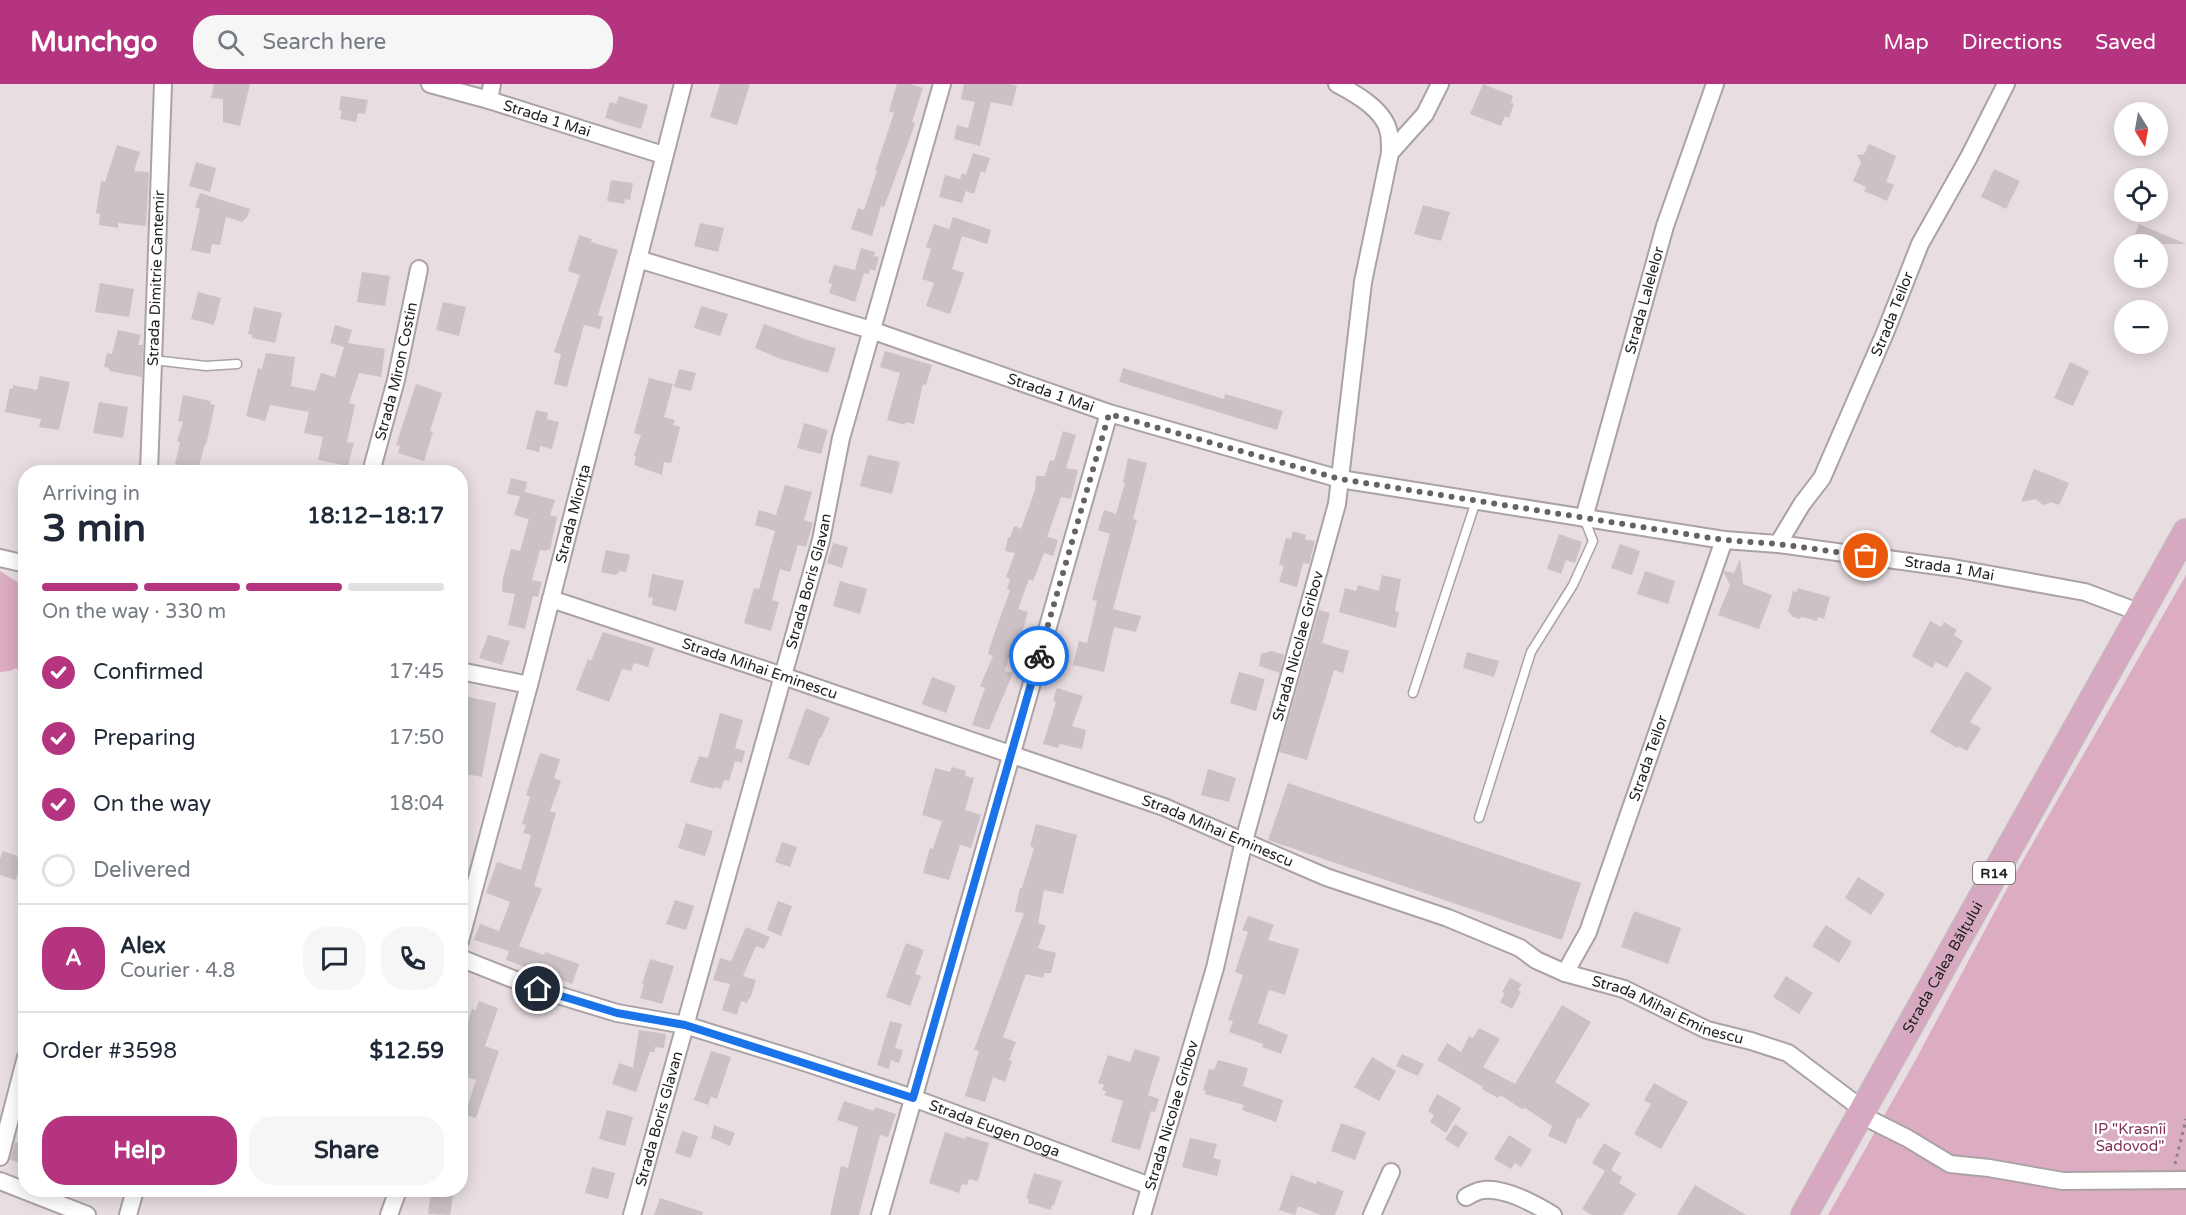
<!DOCTYPE html>
<html lang="en">
<head>
<meta charset="utf-8">
<style>
	body { margin:0; font-family:"Varela Round",sans-serif; background:#f6f6f7; color:#1f2937; height:100vh; display:flex; flex-direction:column; font-size:22px; white-space:nowrap }
	* { box-sizing:border-box; margin:0 }
	p { font-size:20px; color:#747a83 }
	.icon { flex:none; width:33px; height:33px; fill:none; stroke:currentColor; stroke-width:2; stroke-linecap:round; stroke-linejoin:round }
	.map { position:relative; flex:1; overflow:hidden }
	.sheet { position:absolute; left:18px; top:381px; width:450px; height:732px; display:flex; flex-direction:column; background:#fff; border-radius:24px; box-shadow:0 3px 15px #0003 }
	.sheet>* { flex:none }
	.needle { width:39px; rotate:169deg }
	.buttons { position:absolute; left:2114px; top:18px; display:grid; gap:12px }
	.buttons a { display:grid; place-items:center; width:54px; height:54px; border-radius:50%; background:#fff; box-shadow:0 3px 15px #0003; font-size:30px }
	.pin { position:absolute; display:grid; place-items:center; width:51px; height:51px; color:#fff; margin:-26px; border:3px solid #fff; border-radius:50%; box-shadow:0 2px 6px #0007 }
	.courier { position:absolute; display:grid; place-items:center; width:60px; height:60px; margin:-30px; border:4px solid #1a73e8; border-radius:50%; background:#fff; color:#222; box-shadow:0 2px 8px #0007 }
	.headline em { font-style:normal; font-weight:700 }
	.headline div { display:flex; flex-direction:column-reverse }
	.headline { display:flex; align-items:center; justify-content:space-between; height:102px; padding:0 24px }
	h1 { font-size:39px; font-weight:700; line-height:45px }
	.bar { display:grid; grid-template-columns:repeat(4,1fr); gap:9px 6px; align-content:center; height:72px; padding:0 24px }
	.bar i { height:8px; border-radius:4px; background:#e0e1e3 }
	.bar .active { background:#b5347f }
	.bar p { grid-column:span 4 }
	.line { display:flex; align-items:center; gap:15px; padding:0 24px; border-top:2px solid #e0e1e3 }
	.line div { flex:1 }
	.round { display:grid; place-items:center; flex:none; width:63px; height:63px; border-radius:24px; background:#f6f6f7 }
	ol { padding:0 24px; list-style:none }
	li { display:flex; align-items:center; gap:18px; height:66px }
	li p { margin-inline-start:auto }
	li .icon { padding:6px; border-radius:50%; background:#b5347f; color:#fff; stroke-width:4 }
	li:last-child { color:#747a83 }
	li i { width:33px; height:33px; border:3px solid #e0e1e3; border-radius:50% }
	.action { display:flex; gap:12px; margin-top:auto; padding:12px 24px }
	.action a { flex:1; height:69px; border-radius:24px; background:#b5347f; color:#fff; font-size:24px; font-weight:700; line-height:69px; text-align:center }
	.action a+a { background:#f6f6f7; color:#1f2937 }
	header { display:flex; align-items:center; gap:36px; box-sizing:border-box; height:84px; padding:0 30px; background:#b5347f; color:#fff }
	header strong { font-size:28px }
	nav { display:flex; gap:33px; margin-inline-start:auto; font-size:21px }
	.search { width:420px; height:54px; background:#f6f6f7; display:flex; align-items:center; gap:15px; box-sizing:border-box; padding:0 21px; border-radius:24px; color:#747a83; font-size:22px }
	.map>svg:first-child { display:block }
</style>
</head>
<body>
<header>
<strong>Munchgo</strong>
<div class="search"><svg class="icon" aria-label="search" viewBox="0 0 24 24"><circle cx="10" cy="10" r="6"/><path d="M15 15l6 6"/></svg>Search here</div>
<nav><a>Map</a><a>Directions</a><a>Saved</a></nav>
</header>
<div class="map">
<svg width="2186" height="1131" viewBox="0 0 2186 1131">
	<rect width="100%" height="100%" fill="#e8dee2"/>
	<path fill="#dbacc2" d="M0,487L25,503V591L16,584L10,587L0,588Z
		M2186,491V1131H1828L1915,977L2010,799Z"/>
	<path fill="#cbc1c6" d="M214,0H250L240,42L223,38V15L211,14Z
		M720,0H750L737,41L710,33Z
		M897,0H911L923,4L912,38L915,39L909,57L884,123L881,122L872,152L851,145L858,124L864,126L877,87L875,86L894,29L889,27Z
		M964,0H1010L1017,2L1012,22L991,18L980,62L954,55L957,41L968,44L975,18L961,15Z
		M1483,0L1513,12L1511,19L1514,20L1509,34L1505,32L1501,42L1470,30Z
		M341,12L368,16L365,30L358,29L356,38L340,35L342,27L339,26Z
		M619,12L648,21L641,45L605,34L610,18L616,20Z
		M1869,60L1896,72L1886,98L1894,101L1887,117L1864,107L1866,103L1853,97L1861,78L1857,71L1864,70Z
		M117,61L140,68L134,87L149,88L146,142L118,139V144L99,141L100,130L96,129L101,97L105,98Z
		M973,69L990,74L985,89L981,87L974,110L966,107L962,119L939,113L945,91L960,95L962,89L966,91Z
		M196,78L216,84L210,108L189,102Z
		M1994,85L2020,97L2006,125L1981,113Z
		M611,96L633,99L630,116L625,115L624,120L607,117Z
		M200,109L250,125L247,133L242,138L226,133L220,161L212,160L210,170L191,166L200,125L195,123Z
		M1423,121L1450,128L1441,157L1414,150Z
		M953,133L991,146L987,160L962,152L952,185L964,189L950,230L926,222L934,199L922,195L931,165L926,163L934,140L949,145Z
		M700,139L724,144L718,168L694,162Z
		M2139,140L2186,160H2131Z
		M579,151L592,155L591,158L618,166L598,231L603,233L600,245L584,241L567,303L554,300L561,270L554,268L580,191L568,187Z
		M861,164L875,168L874,172L879,173L875,187L870,185L869,190L864,189L855,218L829,209L832,200L828,199L834,181L855,186Z
		M362,188L390,192L385,222L357,218Z
		M100,199L134,205L129,233L95,228Z
		M198,208L221,214L214,241L191,235Z
		M443,218L466,223L459,252L436,246Z
		M701,222L728,230L720,252L694,244Z
		M254,223L282,229L275,259L252,254V251L248,250Z
		M764,240L808,256L836,264L828,289L778,274L755,264Z
		M335,241L352,246L348,259L385,265L381,293L359,289L349,319L355,321L347,358L354,359L348,382L318,376L323,353L304,349L309,328L270,321L265,337L246,332L258,284L262,285L266,269L295,273L291,302L315,307L321,289L335,293L344,263L330,259Z
		M118,246L141,251L138,261H143L142,293L109,287V284L104,283L107,269L112,270Z
		M885,267L932,281L926,301L923,300L914,340L906,338L905,341L887,336L900,289L880,283Z
		M2070,278L2089,287L2073,322L2054,314Z
		M1123,284L1224,315L1225,310L1283,327L1277,346L1119,298Z
		M679,285L696,289L691,307L674,303Z
		M40,292L70,298L59,346L39,343L41,335L5,328L10,304L13,305V301L37,306Z
		M649,294L673,300L664,333L675,336L673,341L680,343L671,379L664,378L662,391L634,381L636,373L634,372L641,351L634,349Z
		M416,300L442,309L430,347L433,348L424,377L398,369L400,362L396,361Z
		M183,311L211,317L210,320L215,321L206,361L205,360L198,386L175,380L180,358L177,357L183,338L178,337Z
		M99,318L128,323L123,354L93,349Z
		M536,326L548,329L547,335L559,338L552,365L540,362L539,368L526,365Z
		M804,339L828,346L821,370L797,364Z
		M1063,347L1076,351L1066,384L1078,386L1071,415L1061,413L1047,453L1058,456L1053,472L1044,469L1033,497L1029,495L1018,525L1028,528L1015,571L1010,570L1005,587L1013,589L989,646L972,641L985,604L980,602L993,572L988,570L990,562L1010,506L1007,505L1010,495L1006,493L1015,469L1005,467L1008,453L1010,454L1014,442L1021,445L1035,406L1036,392H1045L1050,376L1054,377Z
		M868,371L900,378L892,410L860,402Z
		M1128,374L1147,379L1133,435L1137,436L1113,525L1141,532L1136,548L1114,543L1104,588L1073,581L1079,557L1087,559L1097,517L1092,516L1110,450L1098,446L1104,426L1116,430L1125,399H1123Z
		M2034,385L2069,399L2059,421L2051,418L2045,421L2042,420L2035,415L2021,418Z
		M511,394L527,398L525,408L555,416L550,431L557,433L550,466L547,465L546,467L540,466L532,496L542,498L538,513L533,512L525,545L508,541L515,510L502,508L503,494L511,465L520,467L529,435L514,431L520,412L507,410Z
		M785,401L812,408L804,436L813,439L806,463L798,461L790,488L780,485L772,516L779,518L771,547L744,539L754,504L759,505L775,447L755,441L759,426L776,431Z
		M1293,447L1306,451L1305,455L1315,457L1309,480L1303,479L1297,503L1279,498L1284,482L1279,480L1286,454L1291,455Z
		M1559,450L1582,458L1575,479L1566,476L1561,490L1547,485Z
		M833,459L848,463L842,484L827,479Z
		M1620,460L1640,467L1632,491L1611,484Z
		M606,466L630,471L626,488L620,487L616,491L601,488Z
		M1740,475L1743,500L1772,511L1759,545L1718,531L1730,501L1724,489V487L1734,489Z
		M1645,487L1675,497L1668,520L1637,510Z
		M652,490L684,497L676,527L652,521L653,514L648,513Z
		M1382,491L1401,495L1395,527L1399,528L1396,544L1339,528L1345,504L1356,507L1358,501L1379,507Z
		M840,497L867,505L860,530L833,522Z
		M1798,504L1830,513L1824,535L1818,533L1817,537L1802,533L1799,535L1793,533L1788,527L1793,507L1797,508Z
		M1319,526L1330,529L1322,559L1349,567L1343,589L1334,586L1307,676L1279,668Z
		M1930,537L1941,543L1944,538L1957,546L1954,551L1963,557L1947,584L1936,578L1932,584L1912,572Z
		M603,548L654,564L648,583L634,579L631,587L622,585L609,618L576,606L588,575L591,577Z
		M488,551L510,557L502,581L479,574Z
		M1272,567L1284,571L1280,589L1259,582L1261,570Z
		M1467,568L1499,577L1494,593L1463,584Z
		M1966,587L1992,604L1970,638L1981,644L1967,667L1958,662L1957,664L1930,648Z
		M1239,588L1265,595L1256,627L1230,619Z
		M932,593L956,602L946,629L922,620Z
		M1057,604L1083,612L1072,642L1086,646L1082,665L1060,660L1058,664L1043,660L1056,618L1053,617Z
		M460,611L496,619L482,693L460,689Z
		M806,624L830,634L821,654L820,653L809,682L788,674Z
		M720,629L743,636L735,664L745,667L742,679L735,677L729,697L724,696L721,705L715,703V705L690,698L699,672L708,674Z
		M540,669L560,675L554,694L561,697L550,727L556,729L534,802L542,805L519,862L544,871L545,868L579,880L572,900L506,876L509,867L474,856L480,840L499,847L510,818L486,809L497,778L521,786L531,751L523,749L526,741L522,740L530,713L526,711Z
		M952,683L966,687L965,692L974,694L965,726L981,731L971,764L960,761L949,796L923,789L930,764L933,765L942,737L922,731L935,684L950,688Z
		M1208,685L1236,694L1229,718L1201,711Z
		M1288,699L1581,799L1562,856L1268,756Z
		M686,739L713,747L705,772L678,764Z
		M1036,740L1077,751L1063,810L1044,806L1038,839L1046,842L1038,864L1056,869L1051,889H1044L1043,894L1026,890L1003,953L1016,958L1009,976L1012,977L1005,998L993,993L985,1018L965,1012L979,967L974,966L1024,829L1015,828L1020,804H1022L1034,764L1030,762Z
		M782,758L797,763L790,783L775,778Z
		M3,767L17,772V774L22,776L16,796L0,791V775Z
		M1858,793L1885,810L1871,831L1845,814Z
		M675,816L694,822L686,846L666,840Z
		M778,817L792,822L781,852L767,846Z
		M1634,827L1681,844L1668,880L1621,863Z
		M1248,832L1274,841L1268,856L1299,865L1285,911L1269,906L1258,939L1288,951L1281,970L1262,963L1263,960L1229,948L1233,937L1228,936L1243,891L1235,888L1248,848L1242,846Z
		M1826,841L1852,858L1839,879L1812,862Z
		M746,843L770,853L764,865L756,862L743,892L756,896L750,915L749,914L747,919L741,917L737,931L722,926L730,900L713,896L720,874L731,877Z
		M906,859L924,866L915,890L921,892L910,922L886,913Z
		M650,875L674,882L662,920L640,914L644,901L642,900Z
		M1786,892L1813,909L1799,930L1773,913Z
		M1510,894L1522,900L1518,906L1521,908L1512,925L1500,918L1505,909L1502,908Z
		M479,917L498,924L485,962L499,967L476,1034L465,1031L476,996L460,991V951L463,952L472,925L476,926Z
		M1562,921L1591,938L1555,998L1590,1020L1580,1035L1578,1033L1566,1060L1548,1052L1552,1042L1525,1024L1522,1025L1500,1011L1498,1014L1482,1005L1483,1003L1437,976L1447,959L1461,968L1469,952L1473,954L1479,944L1500,955L1483,983L1515,1000Z
		M890,937L902,940L895,964L903,966L899,979L891,976L889,985L877,981Z
		M639,946L666,950L664,964L655,963V968H650L636,1008L612,1000L619,979L633,984Z
		M1135,965L1160,973L1148,1011L1159,1015L1155,1028L1151,1027L1140,1066L1111,1058L1123,1017L1104,1011L1106,1007L1102,1006L1104,1001L1098,999L1108,971L1130,978Z
		M711,967L731,973L717,1015L711,1013L708,1021L694,1016Z
		M1402,970L1424,980L1418,992L1396,982Z
		M1372,973L1396,987L1379,1017L1354,1003Z
		M1218,976L1248,984L1243,1002L1283,1016L1276,1038L1242,1026L1244,1021L1205,1010L1206,1007L1203,1006L1209,985L1214,986Z
		M1654,999L1688,1018L1661,1065L1634,1050L1651,1020L1644,1016Z
		M1437,1010L1461,1024L1446,1049L1430,1038L1434,1031L1428,1027Z
		M844,1017L874,1027L875,1023L896,1030L888,1053L880,1051L859,1131H830L841,1082L848,1084L858,1043L837,1036Z
		M607,1026L633,1033L625,1062L599,1055Z
		M1341,1039L1366,1048L1355,1076L1331,1067Z
		M1455,1040L1468,1049L1458,1064L1445,1055Z
		M714,1041L735,1049L730,1062L711,1054Z
		M682,1047L698,1052L691,1074L675,1069Z
		M945,1048L965,1055L966,1052L989,1059L978,1097L969,1095L967,1101L962,1100L959,1109L929,1099Z
		M1509,1051L1532,1066L1521,1083L1515,1079L1511,1085L1494,1075Z
		M1190,1054L1217,1060L1213,1074L1221,1076L1217,1092L1182,1083Z
		M15,1058L26,1062V1080L10,1076Z
		M1604,1059L1621,1069L1611,1086L1622,1093L1619,1099L1636,1110L1623,1131H1592L1582,1125L1605,1087L1592,1079Z
		M592,1083L615,1089L608,1115L585,1109Z
		M1034,1089L1062,1097L1054,1121H1052L1051,1126L1028,1119L1029,1115L1026,1114Z
		M1291,1091L1316,1100L1317,1097L1344,1107L1335,1131H1321L1298,1122L1295,1131L1279,1126Z
		M1695,1101L1746,1131H1677Z
		M431,1106H454L450,1131L428,1130Z
		M660,1114L703,1128L702,1131H654Z"/>
	<g fill="none" stroke-linecap="round" stroke-linejoin="round">
		<g stroke="#aba2a6" stroke-width="11">
			<path id="service" d="M153,276L206,282L237,280
				M1413,609L1476,417
				M1479,734L1531,568L1573,501L1593,457L1584,434"/>
		</g>
		<g stroke="#aba2a6" stroke-width="20">
			<g id="minor">
				<path id="s1" d="M430,0L489,16L663,71"/>
				<path d="M1337,0C1356,10 1385,26 1389,49C1390,55 1390,63 1390,69"/>
				<path d="M489,16L492,0"/>
				<path id="s2" d="M638,175L871,246L1109,329L1340,395L1724,456L1778,460L1953,484L2085,508L2141,529"/>
				<path id="s3" d="M149,388L163,0"/>
				<path id="s4" d="M371,388L396,296L419,185"/>
				<path id="s5" d="M1584,434L1665,142L1715,0"/>
				<path id="s6" d="M1778,460L1802,420L1822,394L1885,249L1920,160L1969,73L2006,0"/>
				<path d="M0,474L26,480"/>
				<path id="s7" d="M551,515L783,592L1164,723L1326,793L1448,834L1520,864L1536,876L1565,889L1624,905L1707,946L1751,957L1788,969L1862,1025"/>
				<path d="M460,587L529,601"/>
				<path id="s8" d="M460,857L529,601L683,0"/>
				<path id="s9" d="M460,874L538,905L617,929L685,941L801,977L913,1014L1150,1102"/>
				<path id="s10" d="M1565,889L1588,848L1724,456"/>
				<path d="M1859,1030L1907,1054L1950,1080L1989,1084L2063,1097L2186,1096"/>
				<path d="M0,1073L26,973"/>
				<path d="M0,1097L87,1131"/>
				<path d="M1466,1113C1472,1110 1478,1106 1484,1106C1506,1104 1535,1120 1553,1131"/>
				<path d="M128,1131L135,1106"/>
				<path d="M389,1131L398,1106"/>
				<path id="s11" d="M632,1131L821,456L841,354L942,0"/>
				<path d="M880,1131L1109,329"/>
				<path id="s12" d="M1142,1131L1215,884L1244,757L1337,420L1363,198L1390,69L1425,30L1440,0"/>
				<path d="M1372,1131L1391,1088"/>
			</g>
		</g>
		<g stroke="#c1c0c0" stroke-width="28">
			<g id="primary">
				<path id="s13" d="M1804,1131L2186,448"/>
			</g>
		</g>
		<path stroke="#8a8386" stroke-width="3" stroke-dasharray="3 4.5" stroke-linecap="butt" d="M2175,1080L2186,1035"/>
		<use href="#service" stroke="#fff" stroke-width="8"/>
		<use href="#minor" stroke="#fff" stroke-width="16"/>
		<use href="#primary" stroke="#d7a9c0" stroke-width="26"/>
	</g>
	<g fill="none" stroke-linecap="round" stroke-linejoin="round">
		<path stroke="#676163" stroke-width="6" stroke-dasharray="0 10.8" d="M1039,572L1109,330L1340,395L1724,456L1778,460L1866,472"/>
		<path stroke="#1a73e8" stroke-width="8" d="M538,905L617,929L685,941L913,1014L1039,572"/>
	</g>
	<g text-anchor="middle" dominant-baseline="central" stroke-width="5" stroke-linejoin="round" paint-order="stroke">
		<rect fill="#fff" stroke="#646262" stroke-width="1.5" x="1973" y="778" width="42" height="22" rx="4.5"/>
		<g font-size="14" font-weight="bold" fill="#211e1f">
			<text x="1994" y="789">R14</text>
		</g>
		<g font-size="15" fill="#211e1f" stroke="#fff">
			<text stroke="none"><textPath href="#s1" startOffset="122">Strada 1 Mai</textPath></text>
			<text stroke="none"><textPath href="#s3" startOffset="194">Strada Dimitrie Cantemir</textPath></text>
			<text stroke="none"><textPath href="#s5" startOffset="226">Strada Lalelelor</textPath></text>
			<text stroke="none"><textPath href="#s6" startOffset="258">Strada Teilor</textPath></text>
			<text stroke="none"><textPath href="#s4" startOffset="104">Strada Miron Costin</textPath></text>
			<text stroke="none"><textPath href="#s2" startOffset="434">Strada 1 Mai</textPath></text>
			<text stroke="none"><textPath href="#s8" startOffset="442">Strada Miorița</textPath></text>
			<text stroke="none"><textPath href="#s2" startOffset="1352">Strada 1 Mai</textPath></text>
			<text stroke="none"><textPath href="#s11" startOffset="658">Strada Boris Glavan</textPath></text>
			<text stroke="none"><textPath href="#s12" startOffset="590">Strada Nicolae Gribov</textPath></text>
			<text stroke="none"><textPath href="#s7" startOffset="220">Strada Mihai Eminescu</textPath></text>
			<text stroke="none"><textPath href="#s10" startOffset="231">Strada Teilor</textPath></text>
			<text stroke="none"><textPath href="#s7" startOffset="706">Strada Mihai Eminescu</textPath></text>
			<text stroke="none"><textPath href="#s13" startOffset="284">Strada Calea Bălțului</textPath></text>
			<text stroke="none"><textPath href="#s7" startOffset="1192">Strada Mihai Eminescu</textPath></text>
			<text stroke="none"><textPath href="#s12" startOffset="104">Strada Nicolae Gribov</textPath></text>
			<text stroke="none"><textPath href="#s11" startOffset="100">Strada Boris Glavan</textPath></text>
			<text stroke="none"><textPath href="#s9" startOffset="562">Strada Eugen Doga</textPath></text>
		</g>
		<g font-size="15" fill="#82305d" stroke="#fff">
			<text x="2130" y="1045">IP "Krasnîi<tspan x="2130" dy="17">Sadovod"</tspan></text>
		</g>
	</g>
</svg>
<div class="buttons">
<a><svg class="needle" viewBox="-14 -14 28 28"><path d="M0-13l5 13h-10z" fill="#e53935"/><path d="M0 13l5-13h-10z" fill="#747a83"/></svg></a>
<a><svg class="icon" aria-label="locate" viewBox="0 0 24 24"><circle cx="12" cy="12" r="6"/><path d="M12 2v4M12 18v4M2 12h4M18 12h4"/></svg></a>
<a>+</a>
<a>−</a>
</div>
<div class="pin" style="left:1866px;top:472px;background:#ea580c"><svg class="icon" aria-label="bag" viewBox="0 0 24 24"><path d="M5 8h14l-1 12H6zM9 8a3 3 0 0 1 6 0"/></svg></div>
<div class="pin" style="left:538px;top:905px;background:#1f2937"><svg class="icon" aria-label="home" viewBox="0 0 24 24"><path d="M3 11l9-7 9 7M6 9v11h12V9"/></svg></div>
<div class="courier" style="left:1039px;top:572px"><svg class="icon" aria-label="bike" viewBox="0 0 24 24"><circle cx="6" cy="16" r="4"/><circle cx="18" cy="16" r="4"/><path d="M6 16l4-8h5l3 8M10 8l3 8H6M13 5h3"/></svg></div>
<section class="sheet">
<div class="headline"><div><h1>3 min</h1><p>Arriving in</p></div><em>18:12–18:17</em></div>
<div class="bar"><i class="active"></i><i class="active"></i><i class="active"></i><i></i><p>On the way · 330 m</p></div>
<ol>
<li><svg class="icon" aria-label="check" viewBox="0 0 24 24"><path d="M5 12l5 5 9-10"/></svg>Confirmed<p>17:45</p></li>
<li><svg class="icon" aria-label="check" viewBox="0 0 24 24"><path d="M5 12l5 5 9-10"/></svg>Preparing<p>17:50</p></li>
<li><svg class="icon" aria-label="check" viewBox="0 0 24 24"><path d="M5 12l5 5 9-10"/></svg>On the way<p>18:04</p></li>
<li><i></i>Delivered</li>
</ol>
<div class="line" style="height:108px"><b class="round" style="background:#b5347f;color:#fff">A</b><div><b>Alex</b><p>Courier · 4.8</p></div><a class="round"><svg class="icon" aria-label="chat" viewBox="0 0 24 24"><path d="M4 5h16v11H9l-5 4z"/></svg></a><a class="round"><svg class="icon" aria-label="phone" viewBox="0 0 24 24"><path d="M5 4h4l2 5-3 2q2 4 5 5l2-3 5 2v4C11 20 4 13 5 4z"/></svg></a></div>
<div class="line" style="height:78px"><div>Order #3598</div><b>$12.59</b></div>
<div class="action"><a>Help</a><a>Share</a></div>
</section>
</div>
</body>
</html>
